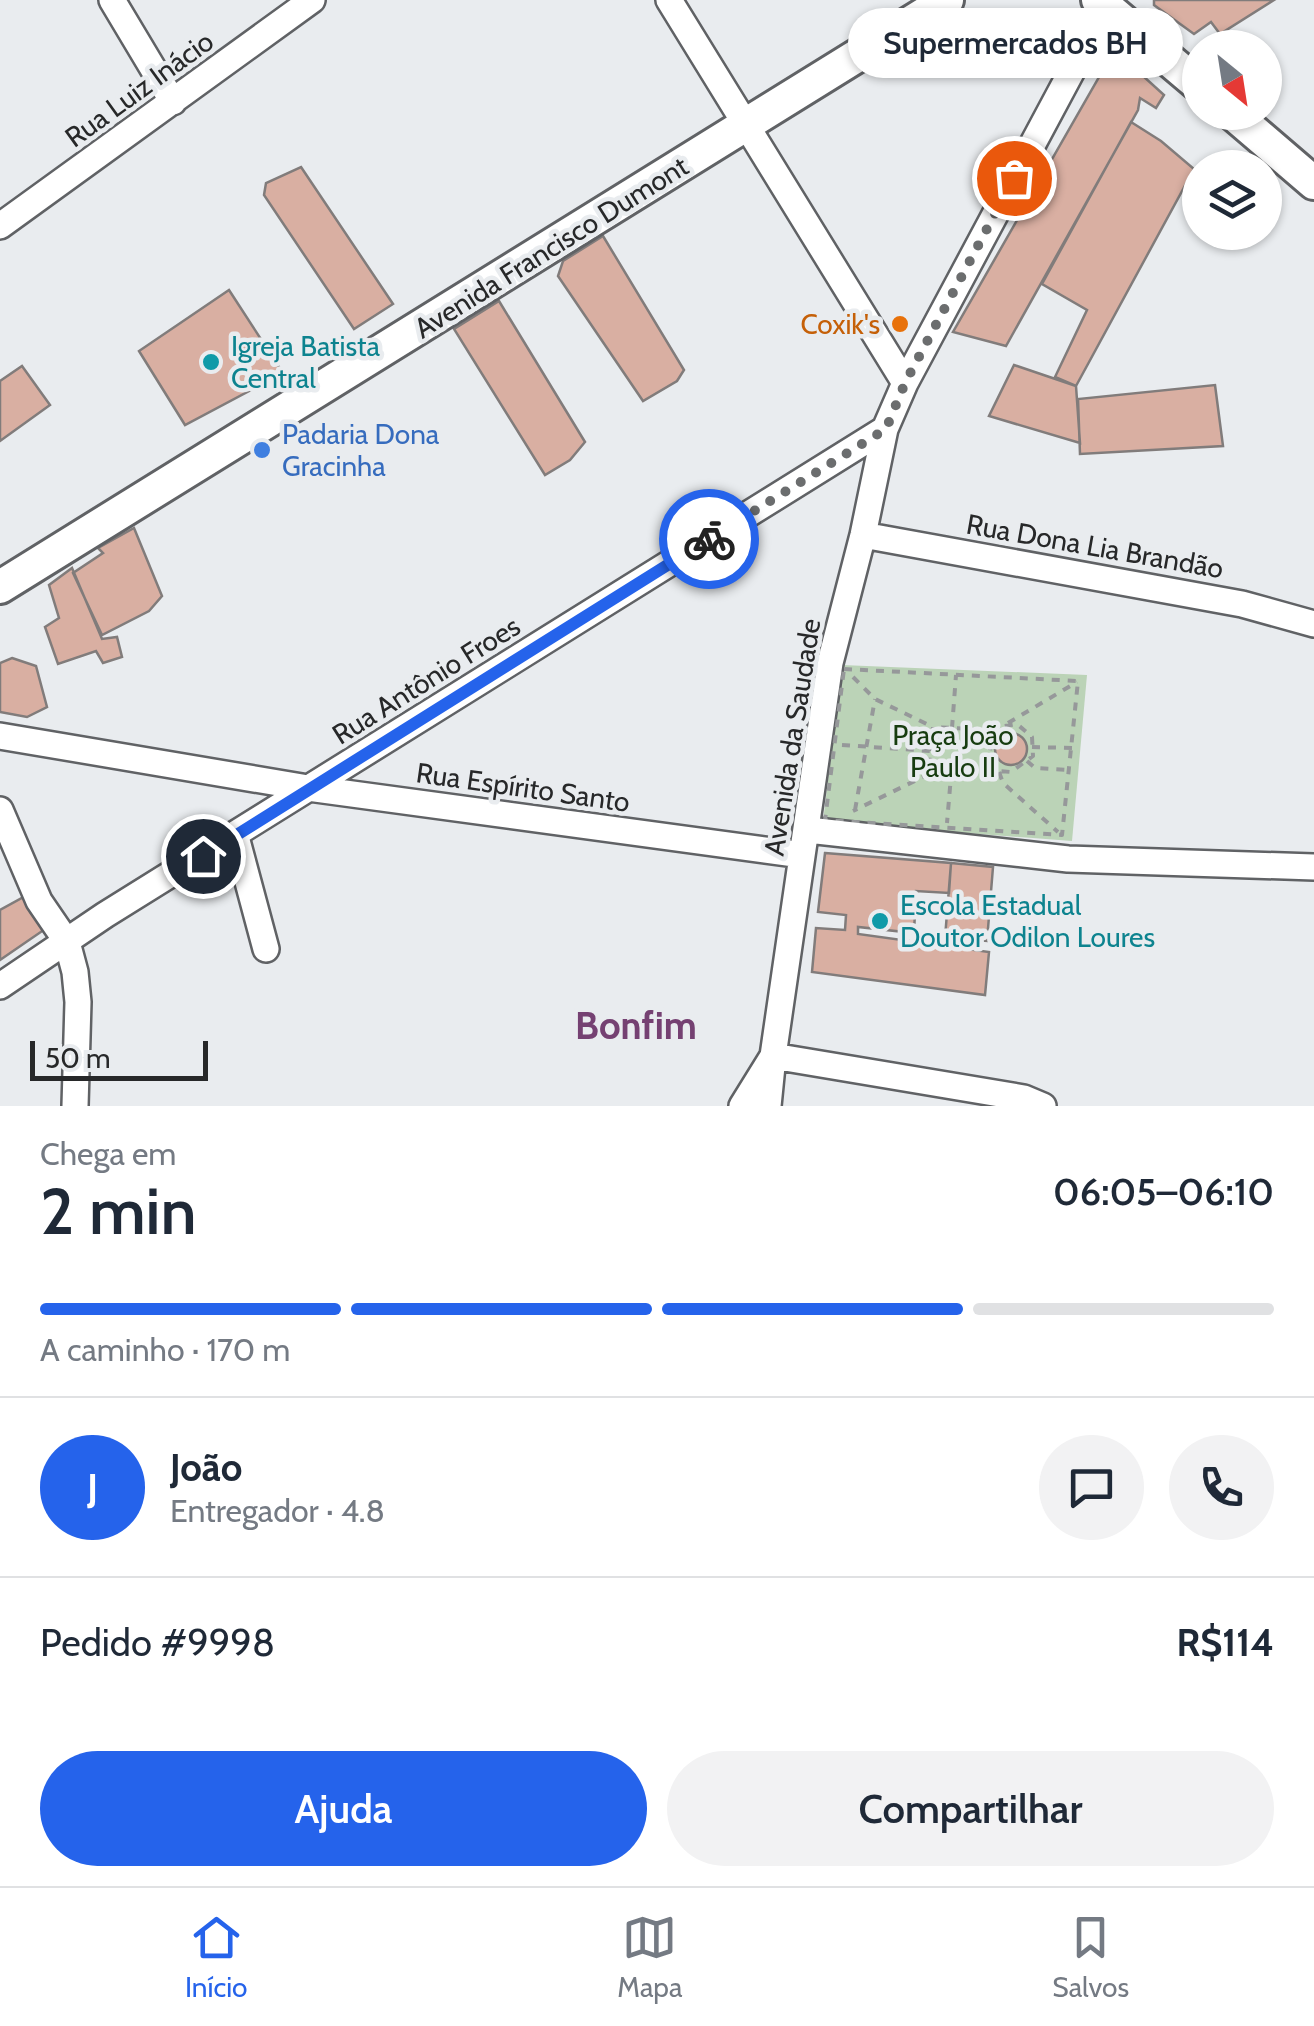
<!DOCTYPE html>
<html lang="pt">
<head>
<meta charset="utf-8">
<style>
	body { margin:0; font-family:Cabin,sans-serif; background:#f2f2f3; color:#1f2937; height:100vh; display:flex; flex-direction:column; font-size:38px; white-space:nowrap }
	* { box-sizing:border-box; margin:0 }
	p { font-size:32px; color:#747a83 }
	.icon { flex:none; width:55px; height:55px; fill:none; stroke:currentColor; stroke-width:2; stroke-linecap:round; stroke-linejoin:round }
	.map { position:relative; height:1106px; overflow:hidden }
	.sheet { display:flex; flex-direction:column; background:#fff; flex:1 }
	.sheet>* { flex:none }
	.needle { width:65px; rotate:150deg }
	.controls { position:absolute; left:1182px; top:30px; display:grid; gap:20px }
	.controls a { display:grid; place-items:center; width:100px; height:100px; border-radius:50%; background:#fff; box-shadow:0 2px 8px #0004; font-size:50px }
	.scale { position:absolute; left:30px; bottom:25px; width:178px; box-sizing:border-box; padding-left:10px; border:5px solid #272829; border-top:0; font-size:28px; line-height:35px; white-space:nowrap; color:#272829; -webkit-text-stroke:8px #e9ecef; paint-order:stroke }
	.pin { position:absolute; display:grid; place-items:center; width:85px; height:85px; color:#fff; margin:-42px; border:5px solid #fff; border-radius:50%; box-shadow:0 2px 10px #0007 }
	.courier { position:absolute; display:grid; place-items:center; width:100px; height:100px; margin:-50px; border:8px solid #2563eb; border-radius:50%; background:#fff; color:#222; box-shadow:0 2px 12px #0007 }
	.bubble { position:absolute; height:70px; border-radius:35px; background:#fff; box-shadow:0 2px 8px #0004; font-size:32px; font-weight:600; line-height:70px; text-align:center }
	.head em { font-style:normal; font-weight:600 }
	.head div { display:flex; flex-direction:column-reverse }
	.head { display:flex; align-items:center; justify-content:space-between; height:170px; padding:0 40px }
	h1 { font-size:65px; font-weight:600; line-height:75px }
	.bar { display:grid; grid-template-columns:repeat(4,1fr); gap:15px 10px; align-content:center; height:120px; padding:0 40px }
	.bar i { height:12px; border-radius:8px; background:#e0e1e3 }
	.bar .selected { background:#2563eb }
	.bar p { grid-column:span 4 }
	.line { display:flex; align-items:center; gap:25px; padding:0 40px; border-top:2px solid #e0e1e3 }
	.line div { flex:1 }
	.round { display:grid; place-items:center; flex:none; width:105px; height:105px; border-radius:52px; background:#f2f2f3 }
	.button { display:flex; gap:20px; margin-top:auto; padding:20px 40px }
	.button a { flex:1; height:115px; border-radius:60px; background:#2563eb; color:#fff; font-size:40px; font-weight:600; line-height:115px; text-align:center }
	.button a+a { background:#f2f2f3; color:#1f2937 }
	.dock { display:flex; justify-content:space-around; align-items:center; height:140px; border-top:2px solid #e0e1e3; background:#fff; font-size:28px; color:#747a83 }
	.dock a { display:grid; justify-items:center; gap:5px }
	.dock .selected { color:#2563eb }
	.map>svg:first-child { display:block }
</style>
</head>
<body>
<div class="map">
<svg width="1314" height="1106" viewBox="0 0 1314 1106">
	<rect width="100%" height="100%" fill="#e9ecef"/>
	<path fill="#bbd3b7" d="M842,665L1087,675L1072,841L823,822Z"/>
	<path fill="#d9afa2" stroke="#817c7b" stroke-width="2.5" d="M1154,0H1274L1220,34L1211,22L1194,34L1154,5Z
		M1121,56L1164,95L1156,108L1140,98L1138,110L1006,346L953,332L1110,58Z
		M1131,122L1161,141L1194,169L1076,386L1055,377L1087,310L1042,284Z
		M301,167L393,304L354,329L264,195L266,183Z
		M603,236L684,370L677,381L643,401L558,276L563,261Z
		M229,290L283,373L185,425L139,351Z
		M499,301L585,442L570,460L545,475L454,329Z
		M1014,365L1076,386L1080,443L989,416Z
		M22,366L50,405L0,441V381Z
		M1215,385L1223,446L1080,454L1078,399Z
		M134,528L162,596L149,611L102,635L73,573L103,553L98,548Z
		M72,568L102,639L117,637L122,657L103,663L96,651L58,664L45,627L59,618L49,585Z
		M12,658L36,666L47,707L27,717L0,712V663Z
		M995 749a16 16 0 1 1 32 0a16 16 0 1 1-32 0Z
		M825,853L951,863L949,893L916,891L914,933L858,927V934L989,952L985,995L812,972L816,928L845,930L846,915L818,912Z
		M951,863L993,867L987,941L945,938Z
		M31,893L51,925L0,960V910Z"/>
	<g fill="none" stroke-linecap="round" stroke-linejoin="round">
		<g stroke="#606265" stroke-width="30">
			<path id="minor" d="M112,0L173,102
				M669,0L905,383
				M0,226L312,0
				M863,535L1242,604L1314,624
				M0,736L308,788L802,855
				M0,810L39,901L67,942L75,972L78,1002L75,1106
				M808,830L1068,859L1314,867
				M236,837L266,949
				M0,986L105,915L885,429
				M742,1106L773,1056L830,663L863,535L885,429L905,383L1106,7
				M768,1106L773,1056L1024,1098L1043,1106"/>
		</g>
		<g stroke="#606265" stroke-width="38">
			<path id="tertiary" d="M1098,0L1200,86
				M1231,112L1314,183
				M0,587L947,0"/>
		</g>
		<path stroke="#96989a" stroke-width="4" stroke-dasharray="8 8" stroke-linecap="butt" d="M844,669L1078,681L1062,835L825,820Z
			M853,677L875,699L933,727
			M1008,723L1077,682
			M952,728L956,675
			M842,745L931,751L929,774L853,811
			M1032,747L1072,748
			M931,751L933,727L993,730L992,733
			M1027,761L1035,768L1069,770
			M999,772L1003,783L1058,832
			M929,774L951,776L947,823
			M951,776L987,778L992,733L1004,726L1017,724L1032,737L1033,756L1011,772L999,771L988,760
			M855,810L875,699"/>
		<use href="#minor" stroke="#fff" stroke-width="25"/>
		<use href="#tertiary" stroke="#fff" stroke-width="32"/>
	</g>
	<g fill="none" stroke-linecap="round" stroke-linejoin="round">
		<path stroke="#6b6d6e" stroke-width="10" stroke-dasharray="0 18" d="M709,539L886,429L905,383L1014,178"/>
		<path stroke="#2563eb" stroke-width="12" d="M203,856L709,539"/>
	</g>
	<circle fill="#e8710a" stroke="#e9ecef" stroke-width="4" cx="900" cy="324" r="10"/>
	<g fill="#0f9aa8" stroke="#e9ecef" stroke-width="4">
		<circle cx="211" cy="362" r="10"/>
		<circle cx="880" cy="921" r="10"/>
	</g>
	<circle fill="#3f7fe0" stroke="#e9ecef" stroke-width="4" cx="262" cy="450" r="10"/>
	<g text-anchor="middle" dominant-baseline="central" stroke-width="9" stroke-linejoin="round" paint-order="stroke">
		<g font-size="28" fill="#272829" stroke="#e9ecef">
			<text transform="translate(139 89) rotate(-36)">Rua Luiz Inácio</text>
			<text transform="translate(551 247) rotate(-32)">Avenida Francisco Dumont</text>
			<text transform="translate(1095 546) rotate(10)">Rua Dona Lia Brandão</text>
			<text transform="translate(426 680) rotate(-32)">Rua Antônio Froes</text>
			<text transform="translate(792 737) rotate(-81)">Avenida da Saudade</text>
			<text transform="translate(523 787) rotate(8)">Rua Espírito Santo</text>
		</g>
		<g font-size="28" fill="#c56008" stroke="#e9ecef" text-anchor="end">
			<text x="880" y="324">Coxik's</text>
		</g>
		<g font-size="28" fill="#0d838f" stroke="#e9ecef" text-anchor="start">
			<text x="231" y="346">Igreja Batista<tspan x="231" dy="32">Central</tspan></text>
			<text x="900" y="905">Escola Estadual<tspan x="900" dy="32">Doutor Odilon Loures</tspan></text>
		</g>
		<g font-size="28" fill="#366cbe" stroke="#e9ecef" text-anchor="start">
			<text x="282" y="434">Padaria Dona<tspan x="282" dy="32">Gracinha</tspan></text>
		</g>
		<g font-size="28" fill="#173c10" stroke="#e9ecef">
			<text x="953" y="735">Praça João<tspan x="953" dy="32">Paulo II</tspan></text>
		</g>
		<g font-size="38" font-weight="bold" fill="#754172" stroke="#e9ecef">
			<text x="636" y="1025">Bonfim</text>
		</g>
	</g>
</svg>
<div class="controls">
<a><svg class="needle" viewBox="-14 -14 28 28"><path d="M0-13l5 13h-10z" fill="#e53935"/><path d="M0 13l5-13h-10z" fill="#747a83"/></svg></a>
<a><svg class="icon" aria-label="layers" viewBox="0 0 24 24"><path d="M12 4l9 5-9 5-9-5zM3 14l9 5 9-5"/></svg></a>
</div>
<div class="scale">50 m</div>
<div class="pin" style="left:1014px;top:178px;background:#ea580c"><svg class="icon" aria-label="bag" viewBox="0 0 24 24"><path d="M5 8h14l-1 12H6zM9 8a3 3 0 0 1 6 0"/></svg></div>
<div class="pin" style="left:203px;top:856px;background:#1f2937"><svg class="icon" aria-label="home" viewBox="0 0 24 24"><path d="M3 11l9-7 9 7M6 9v11h12V9"/></svg></div>
<div class="courier" style="left:709px;top:539px"><svg class="icon" aria-label="bike" viewBox="0 0 24 24"><circle cx="6" cy="16" r="4"/><circle cx="18" cy="16" r="4"/><path d="M6 16l4-8h5l3 8M10 8l3 8H6M13 5h3"/></svg></div>
<div class="bubble" style="left:848px;top:8px;width:335px">Supermercados BH</div>
</div>
<section class="sheet">
<div class="head"><div><h1>2 min</h1><p>Chega em</p></div><em>06:05–06:10</em></div>
<div class="bar"><i class="selected"></i><i class="selected"></i><i class="selected"></i><i></i><p>A caminho · 170 m</p></div>
<div class="line" style="height:180px"><b class="round" style="background:#2563eb;color:#fff">J</b><div><b>João</b><p>Entregador · 4.8</p></div><a class="round"><svg class="icon" aria-label="chat" viewBox="0 0 24 24"><path d="M4 5h16v11H9l-5 4z"/></svg></a><a class="round"><svg class="icon" aria-label="phone" viewBox="0 0 24 24"><path d="M5 4h4l2 5-3 2q2 4 5 5l2-3 5 2v4C11 20 4 13 5 4z"/></svg></a></div>
<div class="line" style="height:130px"><div>Pedido #9998</div><b>R$114</b></div>
<div class="button"><a>Ajuda</a><a>Compartilhar</a></div>
</section>
<nav class="dock">
<a class="selected"><svg class="icon" aria-label="home" viewBox="0 0 24 24"><path d="M3 11l9-7 9 7M6 9v11h12V9"/></svg>Início</a>
<a><svg class="icon" aria-label="map" viewBox="0 0 24 24"><path d="M3 6l6-2 6 2 6-2v14l-6 2-6-2-6 2zM9 4v14M15 6v14"/></svg>Mapa</a>
<a><svg class="icon" aria-label="saved" viewBox="0 0 24 24"><path d="M7 4h10v16l-5-4-5 4z"/></svg>Salvos</a>
</nav>
</body>
</html>
